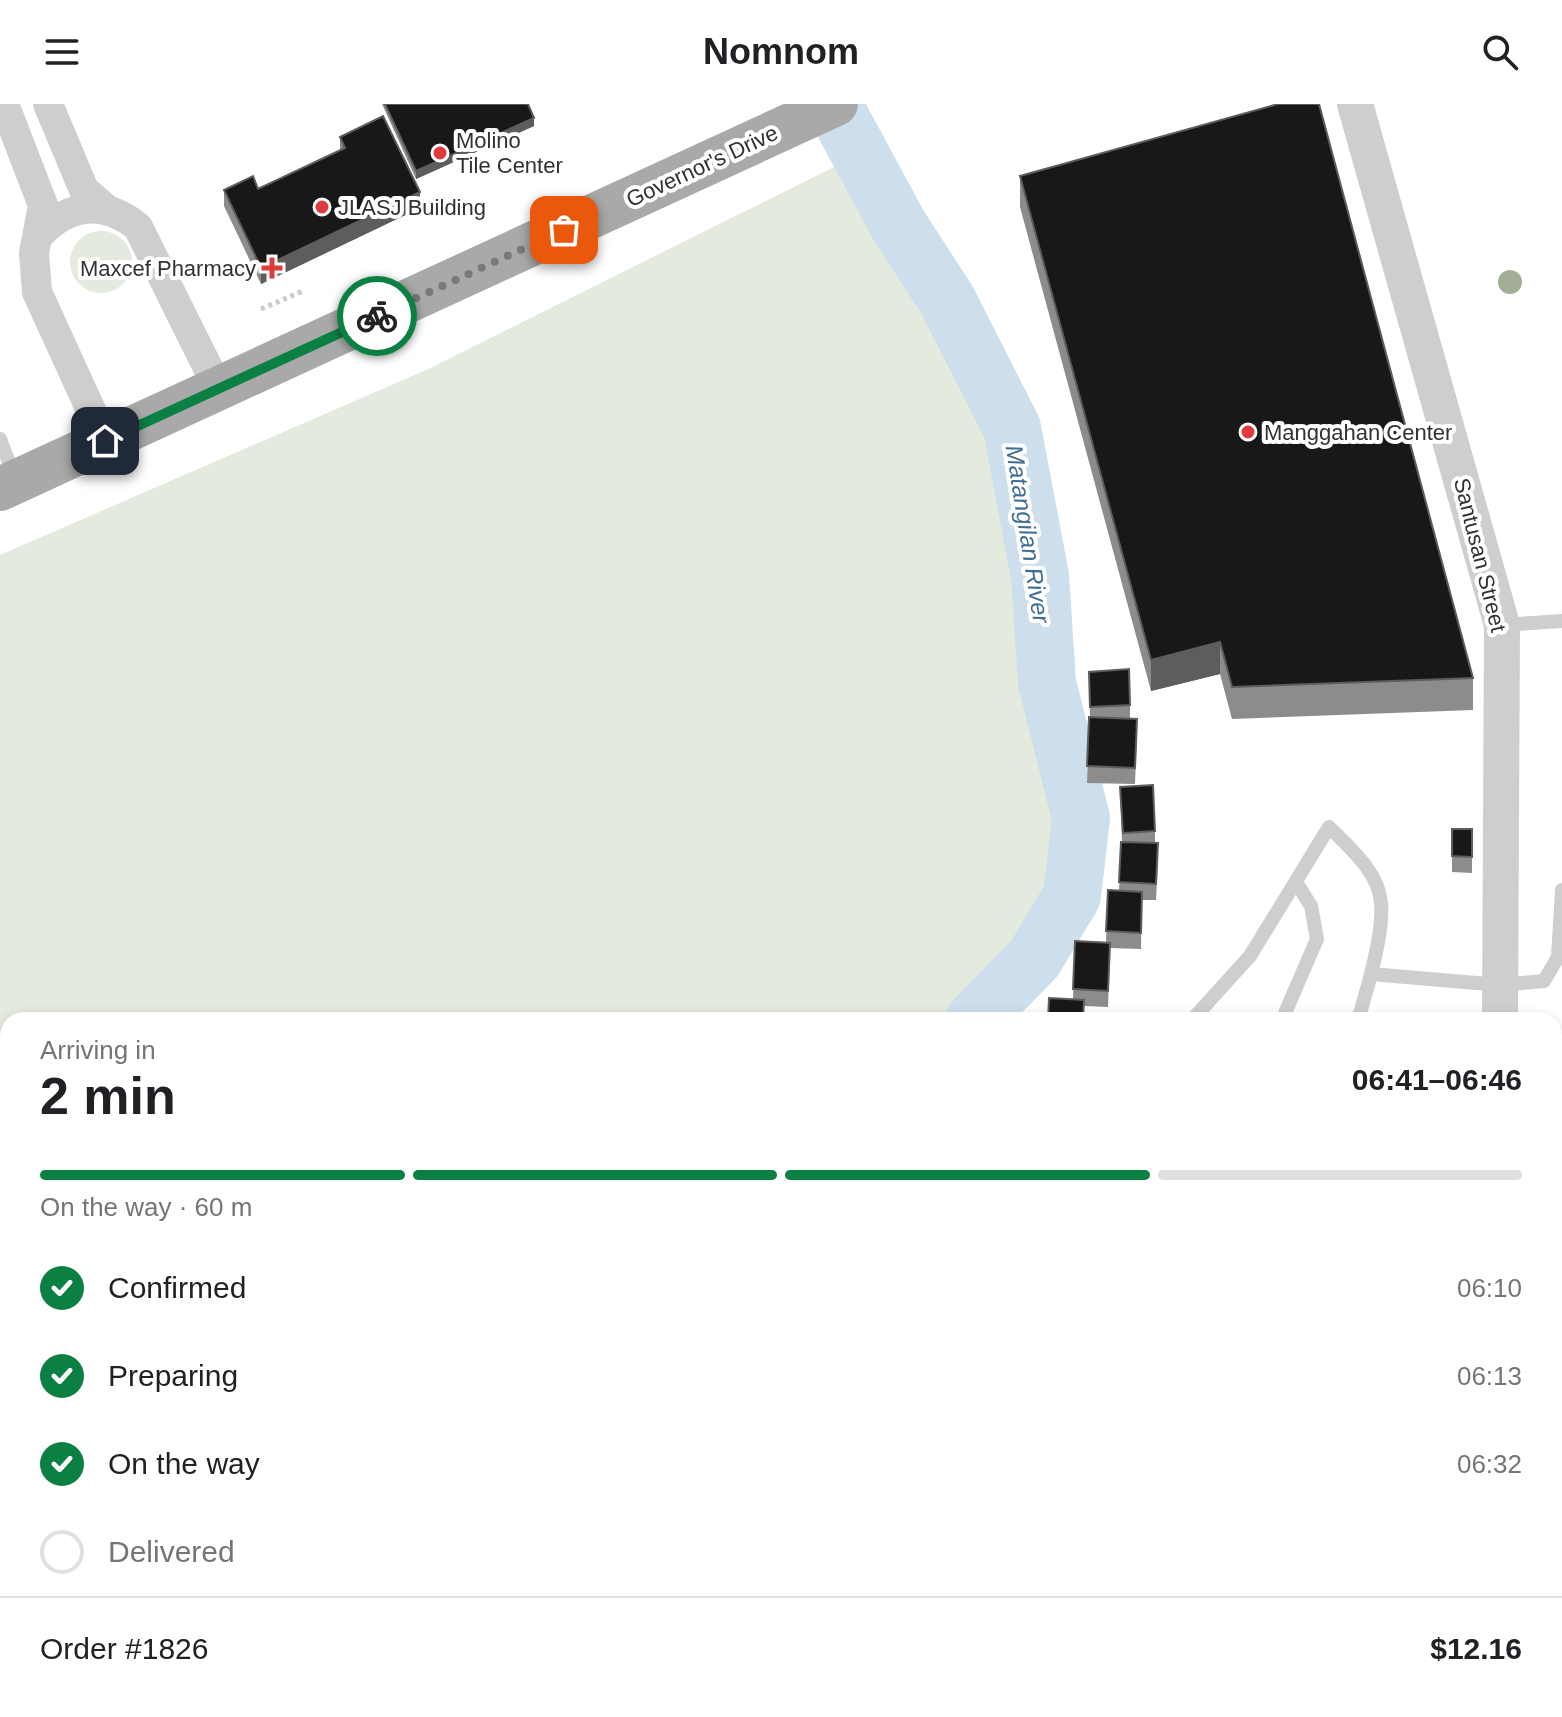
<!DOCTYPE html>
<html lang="en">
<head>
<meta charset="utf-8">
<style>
	body { margin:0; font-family:Arial,sans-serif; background:#f2f2f2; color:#202124; height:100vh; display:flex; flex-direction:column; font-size:30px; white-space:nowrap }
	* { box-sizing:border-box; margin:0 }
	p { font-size:26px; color:#757577 }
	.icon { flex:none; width:44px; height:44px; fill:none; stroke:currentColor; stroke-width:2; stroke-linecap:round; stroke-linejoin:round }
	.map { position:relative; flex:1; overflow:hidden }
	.drawer { position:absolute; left:0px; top:908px; width:1562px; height:706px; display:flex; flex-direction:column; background:#fff; border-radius:24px 24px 0 0; box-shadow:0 4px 12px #0003 }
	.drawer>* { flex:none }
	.pin { position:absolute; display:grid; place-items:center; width:68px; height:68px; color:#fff; margin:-34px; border-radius:16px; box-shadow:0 4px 12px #0006 }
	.courier { position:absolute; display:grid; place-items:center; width:80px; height:80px; margin:-40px; border:6px solid #0b8043; border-radius:50%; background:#fff; color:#222; box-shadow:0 2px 10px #0007 }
	.headline em { font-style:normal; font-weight:800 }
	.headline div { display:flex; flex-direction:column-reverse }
	.headline { display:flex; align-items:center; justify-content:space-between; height:136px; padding:0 40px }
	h1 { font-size:52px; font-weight:800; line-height:60px }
	.bar { display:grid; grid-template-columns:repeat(4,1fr); gap:12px 8px; align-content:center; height:96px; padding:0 40px }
	.bar i { height:10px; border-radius:6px; background:#e0e0e0 }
	.bar .current { background:#0b8043 }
	.bar p { grid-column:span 4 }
	.line { display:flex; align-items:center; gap:20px; padding:0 40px; border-top:2px solid #e0e0e0 }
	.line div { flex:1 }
	ol { padding:0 40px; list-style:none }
	li { display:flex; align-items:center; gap:24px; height:88px }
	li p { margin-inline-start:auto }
	li .icon { padding:8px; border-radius:50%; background:#0b8043; color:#fff; stroke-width:4 }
	li:last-child { color:#757577 }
	li i { width:44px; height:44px; border:4px solid #e0e0e0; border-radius:50% }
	header { display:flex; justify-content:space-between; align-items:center; height:104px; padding:0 40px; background:#fff; font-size:36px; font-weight:800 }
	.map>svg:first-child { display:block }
</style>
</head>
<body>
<header><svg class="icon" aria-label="menu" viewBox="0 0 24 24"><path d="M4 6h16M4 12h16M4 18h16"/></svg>Nomnom<svg class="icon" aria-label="search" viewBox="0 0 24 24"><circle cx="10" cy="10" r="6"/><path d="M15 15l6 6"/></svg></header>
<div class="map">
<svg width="1562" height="1613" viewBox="0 0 1562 1613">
	<rect width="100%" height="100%" fill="#fff"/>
	<path fill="#e4eadd" d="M858,51L899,122L947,196L1012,324L1040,472L1047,579L1081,714L1072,792L1034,855L974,916H8V1606H667L666,1613H0V451L426,266Z
		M70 158a31 31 0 1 1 62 0a31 31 0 1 1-62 0Z"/>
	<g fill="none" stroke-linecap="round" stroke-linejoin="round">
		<path stroke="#cddfec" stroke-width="58" d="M833,0L899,122L947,196L1012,324L1040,472L1047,579L1081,714L1072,792L1034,855L974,916
			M666,1613L667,1606"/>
		<path stroke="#cbcbcb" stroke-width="5" stroke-dasharray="4 4" stroke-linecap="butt" d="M261,205L303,187"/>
		<path stroke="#cecece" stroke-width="14" d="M0,335L15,374
			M1502,521L1562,517
			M1371,870L1500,881L1544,877L1558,853L1562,786
			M1192,916L1250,852L1329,723C1349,743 1379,768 1381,799C1384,829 1367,886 1358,916
			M1282,916L1317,835L1311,802L1296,778"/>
		<path stroke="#cecece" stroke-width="30" d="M4,0L43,101L34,149L37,188L105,337
			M48,0L84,86L105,104
			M40,130C70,99 105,96 138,123L218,284
			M1554,993L1562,991"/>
		<path stroke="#cecece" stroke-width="36" d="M1355,0L1502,521L1500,916
			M1554,1425L1562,1423
			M1466,1613L1467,1606"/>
		<path stroke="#a9a9a9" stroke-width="44" d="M0,385L836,0"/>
	</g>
	<circle fill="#a0af95" cx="1510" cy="178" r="12"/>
	<path fill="#8c8c8c" d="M382,0H528L534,22L416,75Z
		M340,33L420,104L261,180L224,102V86L258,85L340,47Z
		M1020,72L1473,574V606L1232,615L1220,570L1151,587L1020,103Z
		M1089,568L1130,601V615L1137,631L1135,680L1087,679L1090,613Z
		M1120,683L1155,727V739L1158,756L1156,796H1142L1141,845L1110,844L1108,903L1084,902V916H1048L1073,895L1075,837L1106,838L1108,786L1119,787L1121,738H1122Z
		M1452,725H1472V769L1452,768Z"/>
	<path fill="#5d5d5d" d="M534,14V22L416,75V67Z
		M420,88V104L261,180V164Z
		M1220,538V570L1151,587V556Z"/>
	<path fill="#181818" stroke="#5d5d5d" stroke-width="2" d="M385,0H528L534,14L416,67Z
		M1278,0H1319L1473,574L1232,583L1220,538L1151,556L1020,72Z
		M383,12L420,88L261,164L224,86L253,72L258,85L345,44L340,33Z
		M1129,565L1130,601L1090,603L1089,568Z
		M1089,613L1137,615L1135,664L1087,662Z
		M1153,681L1155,727L1123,729L1120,683Z
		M1452,725H1472V753L1452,752Z
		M1121,738L1158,739L1156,780L1119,778Z
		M1108,786L1142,788L1141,829L1106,827Z
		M1075,837L1110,839L1108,887L1073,885Z
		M1049,894L1084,896L1083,916H1048Z
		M938,1606H979L978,1613H938Z
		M984,1606H1027L1028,1613H985Z
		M1038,1606H1066L1065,1613H1037Z
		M1075,1606H1121V1613H1076Z
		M1173,1606H1254V1613H1174Z
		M1263,1606H1307V1613H1263Z
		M1377,1606H1439L1438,1613H1377Z
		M1507,1606H1541V1613H1507Z"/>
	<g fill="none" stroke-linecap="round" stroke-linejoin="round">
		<path stroke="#797979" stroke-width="8" stroke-dasharray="0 14.4" d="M377,212L564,126"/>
		<path stroke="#0b8043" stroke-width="10" d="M105,337L377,212"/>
	</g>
	<g fill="#e13a3d" stroke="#fff" stroke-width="3">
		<circle cx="440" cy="49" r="8"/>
		<circle cx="322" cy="103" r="8"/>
		<path d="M268 152h8v8h8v8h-8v8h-8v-8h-8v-8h8z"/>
		<circle cx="1248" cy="328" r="8"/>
	</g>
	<g text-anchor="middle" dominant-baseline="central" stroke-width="8" stroke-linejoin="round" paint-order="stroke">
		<g font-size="22" fill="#313131" stroke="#fff" text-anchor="start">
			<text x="456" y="36">Molino<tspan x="456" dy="25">Tile Center</tspan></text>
			<text x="338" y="103">JLASJ Building</text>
			<text x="256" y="164" text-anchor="end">Maxcef Pharmacy</text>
			<text x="1264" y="328">Manggahan Center</text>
		</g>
		<g font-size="22" fill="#313131" stroke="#fff">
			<text transform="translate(702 62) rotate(-25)">Governor's Drive</text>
			<text transform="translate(1480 451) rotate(76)">Santusan Street</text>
		</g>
		<g font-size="24" font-style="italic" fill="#406e93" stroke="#fff">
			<text transform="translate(1028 430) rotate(81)">Matangilan River</text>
		</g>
	</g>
</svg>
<div class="pin" style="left:564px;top:126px;background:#ea580c"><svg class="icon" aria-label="bag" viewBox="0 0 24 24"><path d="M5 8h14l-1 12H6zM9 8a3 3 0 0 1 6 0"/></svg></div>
<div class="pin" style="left:105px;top:337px;background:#1f2937"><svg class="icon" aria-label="home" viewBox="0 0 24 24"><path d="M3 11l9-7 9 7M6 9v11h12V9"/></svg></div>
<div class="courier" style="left:377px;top:212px"><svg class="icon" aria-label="bike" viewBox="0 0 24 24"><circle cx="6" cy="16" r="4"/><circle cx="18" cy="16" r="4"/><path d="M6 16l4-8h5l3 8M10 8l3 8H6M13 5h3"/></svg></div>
<section class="drawer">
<div class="headline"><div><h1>2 min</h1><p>Arriving in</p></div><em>06:41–06:46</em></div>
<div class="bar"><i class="current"></i><i class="current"></i><i class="current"></i><i></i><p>On the way · 60 m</p></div>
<ol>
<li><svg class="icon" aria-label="check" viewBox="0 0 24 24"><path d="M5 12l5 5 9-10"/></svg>Confirmed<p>06:10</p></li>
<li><svg class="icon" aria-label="check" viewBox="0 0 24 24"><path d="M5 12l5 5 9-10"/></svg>Preparing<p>06:13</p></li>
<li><svg class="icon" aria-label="check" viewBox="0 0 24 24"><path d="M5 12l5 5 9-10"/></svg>On the way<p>06:32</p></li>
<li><i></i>Delivered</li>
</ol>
<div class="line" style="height:104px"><div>Order #1826</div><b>$12.16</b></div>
</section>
</div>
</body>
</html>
